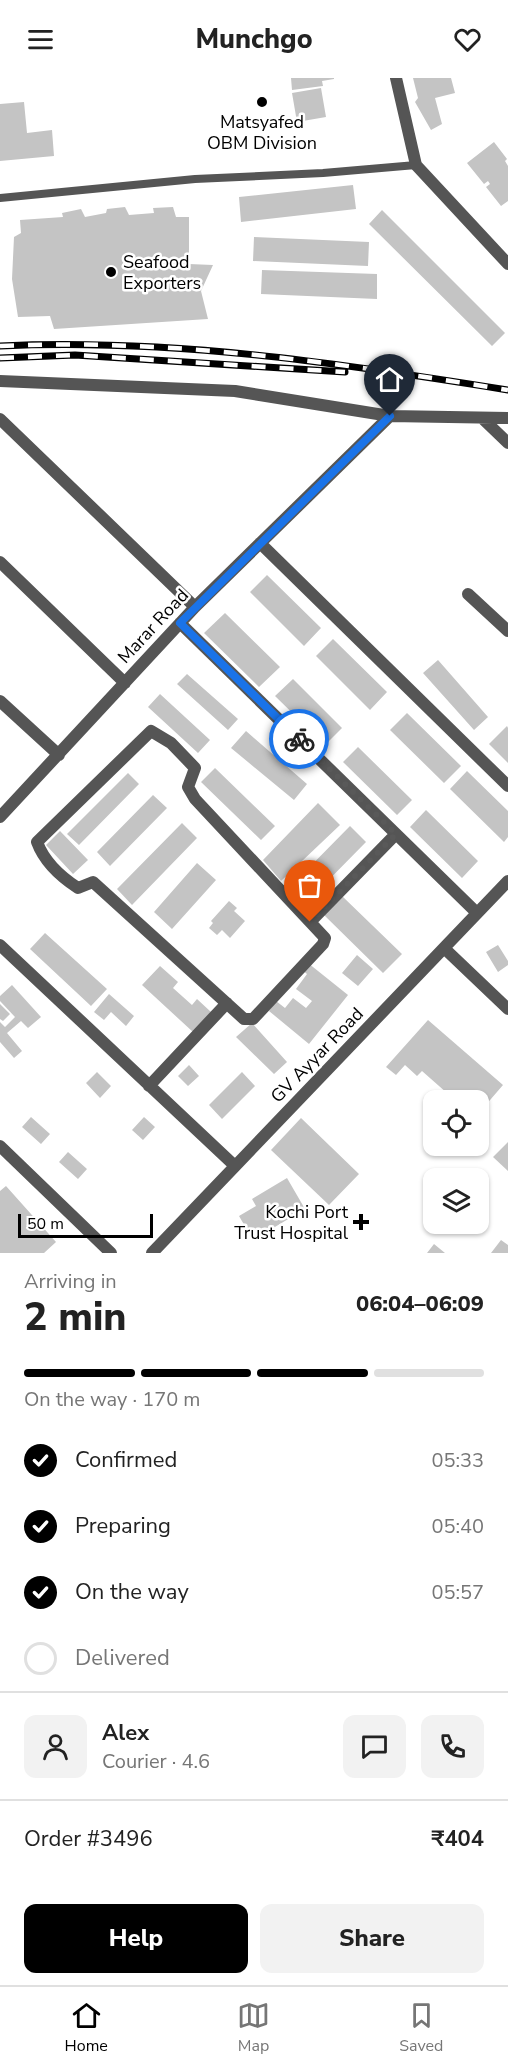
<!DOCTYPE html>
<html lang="en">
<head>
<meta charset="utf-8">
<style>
	body { margin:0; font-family:"Nunito Sans",sans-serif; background:#f2f2f2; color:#222; height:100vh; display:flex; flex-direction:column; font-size:22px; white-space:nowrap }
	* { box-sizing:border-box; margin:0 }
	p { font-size:20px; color:#767676 }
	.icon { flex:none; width:33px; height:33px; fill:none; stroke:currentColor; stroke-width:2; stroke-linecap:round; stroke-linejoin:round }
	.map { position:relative; height:1175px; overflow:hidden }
	.side { display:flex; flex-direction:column; background:#fff; flex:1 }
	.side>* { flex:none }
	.controls { position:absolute; left:423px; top:1012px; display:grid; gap:12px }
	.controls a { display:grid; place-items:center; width:66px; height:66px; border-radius:12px; background:#fff; box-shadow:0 2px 4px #0004; font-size:30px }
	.scale { position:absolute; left:18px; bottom:15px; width:135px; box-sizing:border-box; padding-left:6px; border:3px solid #000; border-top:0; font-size:16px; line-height:21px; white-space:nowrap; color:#000; -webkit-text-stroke:4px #fff; paint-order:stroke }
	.pin { position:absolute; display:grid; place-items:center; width:51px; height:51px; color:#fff; margin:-62px -26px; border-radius:50% 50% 50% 0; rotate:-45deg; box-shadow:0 0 6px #0007 }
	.pin .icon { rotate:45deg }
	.courier { position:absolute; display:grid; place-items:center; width:60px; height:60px; margin:-30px; border:4px solid #1a73e8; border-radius:50%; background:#fff; color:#222; box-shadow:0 2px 8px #0007 }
	.head em { font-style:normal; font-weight:800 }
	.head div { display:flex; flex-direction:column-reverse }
	.head { display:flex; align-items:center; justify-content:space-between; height:102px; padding:0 24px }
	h1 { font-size:39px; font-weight:800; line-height:45px }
	.bar { display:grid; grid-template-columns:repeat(4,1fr); gap:9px 6px; align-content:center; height:72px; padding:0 24px }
	.bar i { height:8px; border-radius:4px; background:#e0e0e0 }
	.bar .active { background:#000 }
	.bar p { grid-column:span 4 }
	.line { display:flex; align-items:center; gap:15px; padding:0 24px; border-top:2px solid #e0e0e0 }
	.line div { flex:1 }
	.round { display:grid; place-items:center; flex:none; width:63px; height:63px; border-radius:12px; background:#f2f2f2 }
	ol { padding:0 24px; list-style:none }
	li { display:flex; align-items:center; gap:18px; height:66px }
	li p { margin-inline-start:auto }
	li .icon { padding:6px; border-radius:50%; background:#000; color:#fff; stroke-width:4 }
	li:last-child { color:#767676 }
	li i { width:33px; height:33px; border:3px solid #e0e0e0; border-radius:50% }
	.action { display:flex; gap:12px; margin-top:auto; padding:12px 24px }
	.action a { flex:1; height:69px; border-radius:12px; background:#000; color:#fff; font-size:24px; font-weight:800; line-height:69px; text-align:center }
	.action a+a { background:#f2f2f2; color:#222 }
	header { display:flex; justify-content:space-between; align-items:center; height:78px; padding:0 24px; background:#fff; font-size:27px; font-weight:800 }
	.dock { display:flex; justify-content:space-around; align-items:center; height:84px; border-top:2px solid #e0e0e0; background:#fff; font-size:16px; color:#767676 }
	.dock a { display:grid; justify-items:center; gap:3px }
	.dock .active { color:#000 }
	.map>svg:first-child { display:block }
</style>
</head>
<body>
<header><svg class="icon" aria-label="menu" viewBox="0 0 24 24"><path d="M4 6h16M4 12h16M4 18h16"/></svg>Munchgo<svg class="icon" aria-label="heart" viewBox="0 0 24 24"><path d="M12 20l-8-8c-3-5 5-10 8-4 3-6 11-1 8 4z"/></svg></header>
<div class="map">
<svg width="508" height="1175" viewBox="0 0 508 1175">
	<rect width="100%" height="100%" fill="#fff"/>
	<path fill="#c4c4c4" d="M291,0H334V1L322,3L323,8L292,12Z
		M413,0H451L455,15L435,20L442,46L431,52L415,24L418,20Z
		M321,10L326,39L297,44L292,15Z
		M24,24L27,55L52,52L54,78L0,83V26Z
		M494,64L507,81L505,83L508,88V123L501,128L486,109L490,106L488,103L484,106L467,85Z
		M353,107L356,131L241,144L239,119Z
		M125,129L129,137L154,135L153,130L173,129L176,139H189V186L213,187L201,213L208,241L54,251L50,238L18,239L12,201L14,159L21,155L20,142L63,139L62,135L81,131L85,139L106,135L107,131Z
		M382,132L505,255L492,268L369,146Z
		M254,159L369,164L368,188L253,183Z
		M262,192L377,196V221L261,216Z
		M267,497L321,550L304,568L250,514Z
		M225,535L280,589L259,609L204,555Z
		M333,561L387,614L370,632L316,578Z
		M438,582L488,639L474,652L423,595Z
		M187,596L238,641L228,652L177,606Z
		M293,601L342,650L325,667L275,618Z
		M160,616L210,662L198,675L148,629Z
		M407,635L461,688L444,705L390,652Z
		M507,648L508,650V685L489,666Z
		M246,653L307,706L294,722L231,670Z
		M358,669L412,722L397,737L343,684Z
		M215,690L275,748L261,762L201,704Z
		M467,693L508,733V759L504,764L450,711Z
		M128,695L139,706L79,767L67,756Z
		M153,717L167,730L110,788L97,774Z
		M318,725L340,747L281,803L263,782Z
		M426,732L478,783L462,800L410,749Z
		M182,745L197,760L132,827L117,811Z
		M350,748L366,764L302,829L286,813Z
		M60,753L88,782L73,796L46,767Z
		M197,785L216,802L172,851L154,834Z
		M342,818L402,876L383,895L324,837Z
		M229,823L237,830L234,833L245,843L230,860L222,852L217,857L209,850L213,845L211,843Z
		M45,855L107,911L91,928L30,871Z
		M498,867L508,883V887L498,894L486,874Z
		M357,877L373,891L358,908L342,895Z
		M308,885L348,917L309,966L269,933L276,923L285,930L293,920L306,930L312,923L296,911L307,896L302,892Z
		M160,888L178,904L173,910L192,927L197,921L211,934L193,954L142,907Z
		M12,907L41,939L28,950L21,943L7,955L22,973L14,980L0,964V944L5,949L15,939L0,923V918Z
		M109,916L134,938L126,948L111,934L104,942L94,934Z
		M0,926L10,936L3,943L0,941Z
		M428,942L503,1007L478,1036V1023H456L422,993L417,998L405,987L396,997L386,989Z
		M252,945L287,984L274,996L236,959Z
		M189,987L199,998L188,1008L178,998Z
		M97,994L111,1008L100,1020L86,1005Z
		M242,994L255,1008L222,1041L209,1027Z
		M31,1039L50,1056L41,1066L22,1049Z
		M144,1039L155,1049L143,1062L132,1052Z
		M301,1040L359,1096L329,1127L271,1072Z
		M508,1064V1093L493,1079Z
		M68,1074L87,1091L78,1101L59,1084Z
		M287,1100L305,1131L253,1162L239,1138L256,1128L252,1121Z
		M6,1108L56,1164L44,1175H0V1113Z
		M501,1162L508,1167V1175H491Z
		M434,1166L445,1175H427Z"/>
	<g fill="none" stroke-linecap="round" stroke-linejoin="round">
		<path stroke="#555" stroke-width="8" d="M0,120L195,101L323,95L416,87"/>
		<path stroke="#555" stroke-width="12" d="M396,0L416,87L508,186
			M0,303L235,313L390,338L508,340
			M482,340L508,365
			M0,341L195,529
			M260,465L508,708
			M0,484L125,605
			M468,516L508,553
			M180,545L477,835
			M0,623L59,677
			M151,653L171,665L195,690L188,709L195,721L325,860L323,866L253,941H244L93,804L78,810C61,799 44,783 37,764Z
			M0,739L195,529L390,338
			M310,844L396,756
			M0,867L235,1088
			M444,870L508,931
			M149,1008L227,925
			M0,1068L111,1175
			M152,1175L508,803"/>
		<g stroke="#000" stroke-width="7">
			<path id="rail" d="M0,268C171,260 339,285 508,312
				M0,280L75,277L345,294"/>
		</g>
		<use href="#rail" stroke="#fff" stroke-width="4.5" stroke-dasharray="14" stroke-linecap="butt"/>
	</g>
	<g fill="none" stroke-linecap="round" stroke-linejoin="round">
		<path stroke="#595959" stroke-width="6" stroke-dasharray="0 10.8" d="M299,661L396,756L310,844"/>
		<path stroke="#1a73e8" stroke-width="8" d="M299,661L180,545L390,338"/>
	</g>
	<g fill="#000" stroke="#fff" stroke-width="2">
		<circle cx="262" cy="24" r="6"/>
		<circle cx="111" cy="194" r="6"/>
		<path d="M358 1135h6v6h6v6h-6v6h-6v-6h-6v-6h6z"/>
	</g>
	<g text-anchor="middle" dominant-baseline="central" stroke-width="5" stroke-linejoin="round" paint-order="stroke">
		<g font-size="18" fill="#000" stroke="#fff">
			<text x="262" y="44">Matsyafed<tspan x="262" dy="21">OBM Division</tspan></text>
			<text x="123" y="184" text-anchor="start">Seafood<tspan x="123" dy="21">Exporters</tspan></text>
			<text x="348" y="1134" text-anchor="end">Kochi Port<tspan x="348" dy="21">Trust Hospital</tspan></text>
		</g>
		<g font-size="18" fill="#000" stroke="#fff">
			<text transform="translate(153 548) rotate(-47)">Marar Road</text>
			<text transform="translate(317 977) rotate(-46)">GV Ayyar Road</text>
		</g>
	</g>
</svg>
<div class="controls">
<a><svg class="icon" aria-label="locate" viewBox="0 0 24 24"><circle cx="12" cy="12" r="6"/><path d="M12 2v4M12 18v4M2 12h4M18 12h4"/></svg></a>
<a><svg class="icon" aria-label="layers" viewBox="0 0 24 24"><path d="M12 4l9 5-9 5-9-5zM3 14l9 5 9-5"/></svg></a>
</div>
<div class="scale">50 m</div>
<div class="pin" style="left:310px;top:844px;background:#ea580c"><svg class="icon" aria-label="bag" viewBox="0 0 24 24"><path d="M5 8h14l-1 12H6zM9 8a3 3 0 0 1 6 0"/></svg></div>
<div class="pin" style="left:390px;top:338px;background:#1f2937"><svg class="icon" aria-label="home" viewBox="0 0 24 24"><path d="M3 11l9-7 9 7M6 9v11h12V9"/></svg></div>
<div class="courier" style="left:299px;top:661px"><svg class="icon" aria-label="bike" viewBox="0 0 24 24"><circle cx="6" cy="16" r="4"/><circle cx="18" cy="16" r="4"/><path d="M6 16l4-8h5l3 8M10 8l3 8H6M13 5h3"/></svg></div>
</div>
<section class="side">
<div class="head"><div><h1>2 min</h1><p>Arriving in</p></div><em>06:04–06:09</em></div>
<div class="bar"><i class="active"></i><i class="active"></i><i class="active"></i><i></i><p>On the way · 170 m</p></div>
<ol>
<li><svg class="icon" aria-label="check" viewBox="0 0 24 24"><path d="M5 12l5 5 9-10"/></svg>Confirmed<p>05:33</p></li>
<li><svg class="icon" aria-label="check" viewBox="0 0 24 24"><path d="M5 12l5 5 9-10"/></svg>Preparing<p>05:40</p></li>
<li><svg class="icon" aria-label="check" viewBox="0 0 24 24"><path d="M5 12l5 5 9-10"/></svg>On the way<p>05:57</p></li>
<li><i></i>Delivered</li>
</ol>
<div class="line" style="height:108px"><a class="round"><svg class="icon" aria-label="person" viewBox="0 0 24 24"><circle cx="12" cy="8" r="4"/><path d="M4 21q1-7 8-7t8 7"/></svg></a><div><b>Alex</b><p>Courier · 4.6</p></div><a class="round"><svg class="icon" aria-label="chat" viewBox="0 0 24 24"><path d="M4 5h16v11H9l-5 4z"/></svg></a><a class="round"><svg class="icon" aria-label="phone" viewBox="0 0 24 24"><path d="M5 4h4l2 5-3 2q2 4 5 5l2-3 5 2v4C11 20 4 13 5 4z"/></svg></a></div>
<div class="line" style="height:78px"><div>Order #3496</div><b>₹404</b></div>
<div class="action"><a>Help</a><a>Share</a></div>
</section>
<nav class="dock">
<a class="active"><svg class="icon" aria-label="home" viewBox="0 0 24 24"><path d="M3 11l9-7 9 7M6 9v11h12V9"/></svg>Home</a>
<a><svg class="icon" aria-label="map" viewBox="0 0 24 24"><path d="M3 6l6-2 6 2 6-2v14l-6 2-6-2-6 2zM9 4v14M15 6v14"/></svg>Map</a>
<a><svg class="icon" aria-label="saved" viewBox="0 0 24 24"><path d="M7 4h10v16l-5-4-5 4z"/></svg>Saved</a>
</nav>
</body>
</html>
